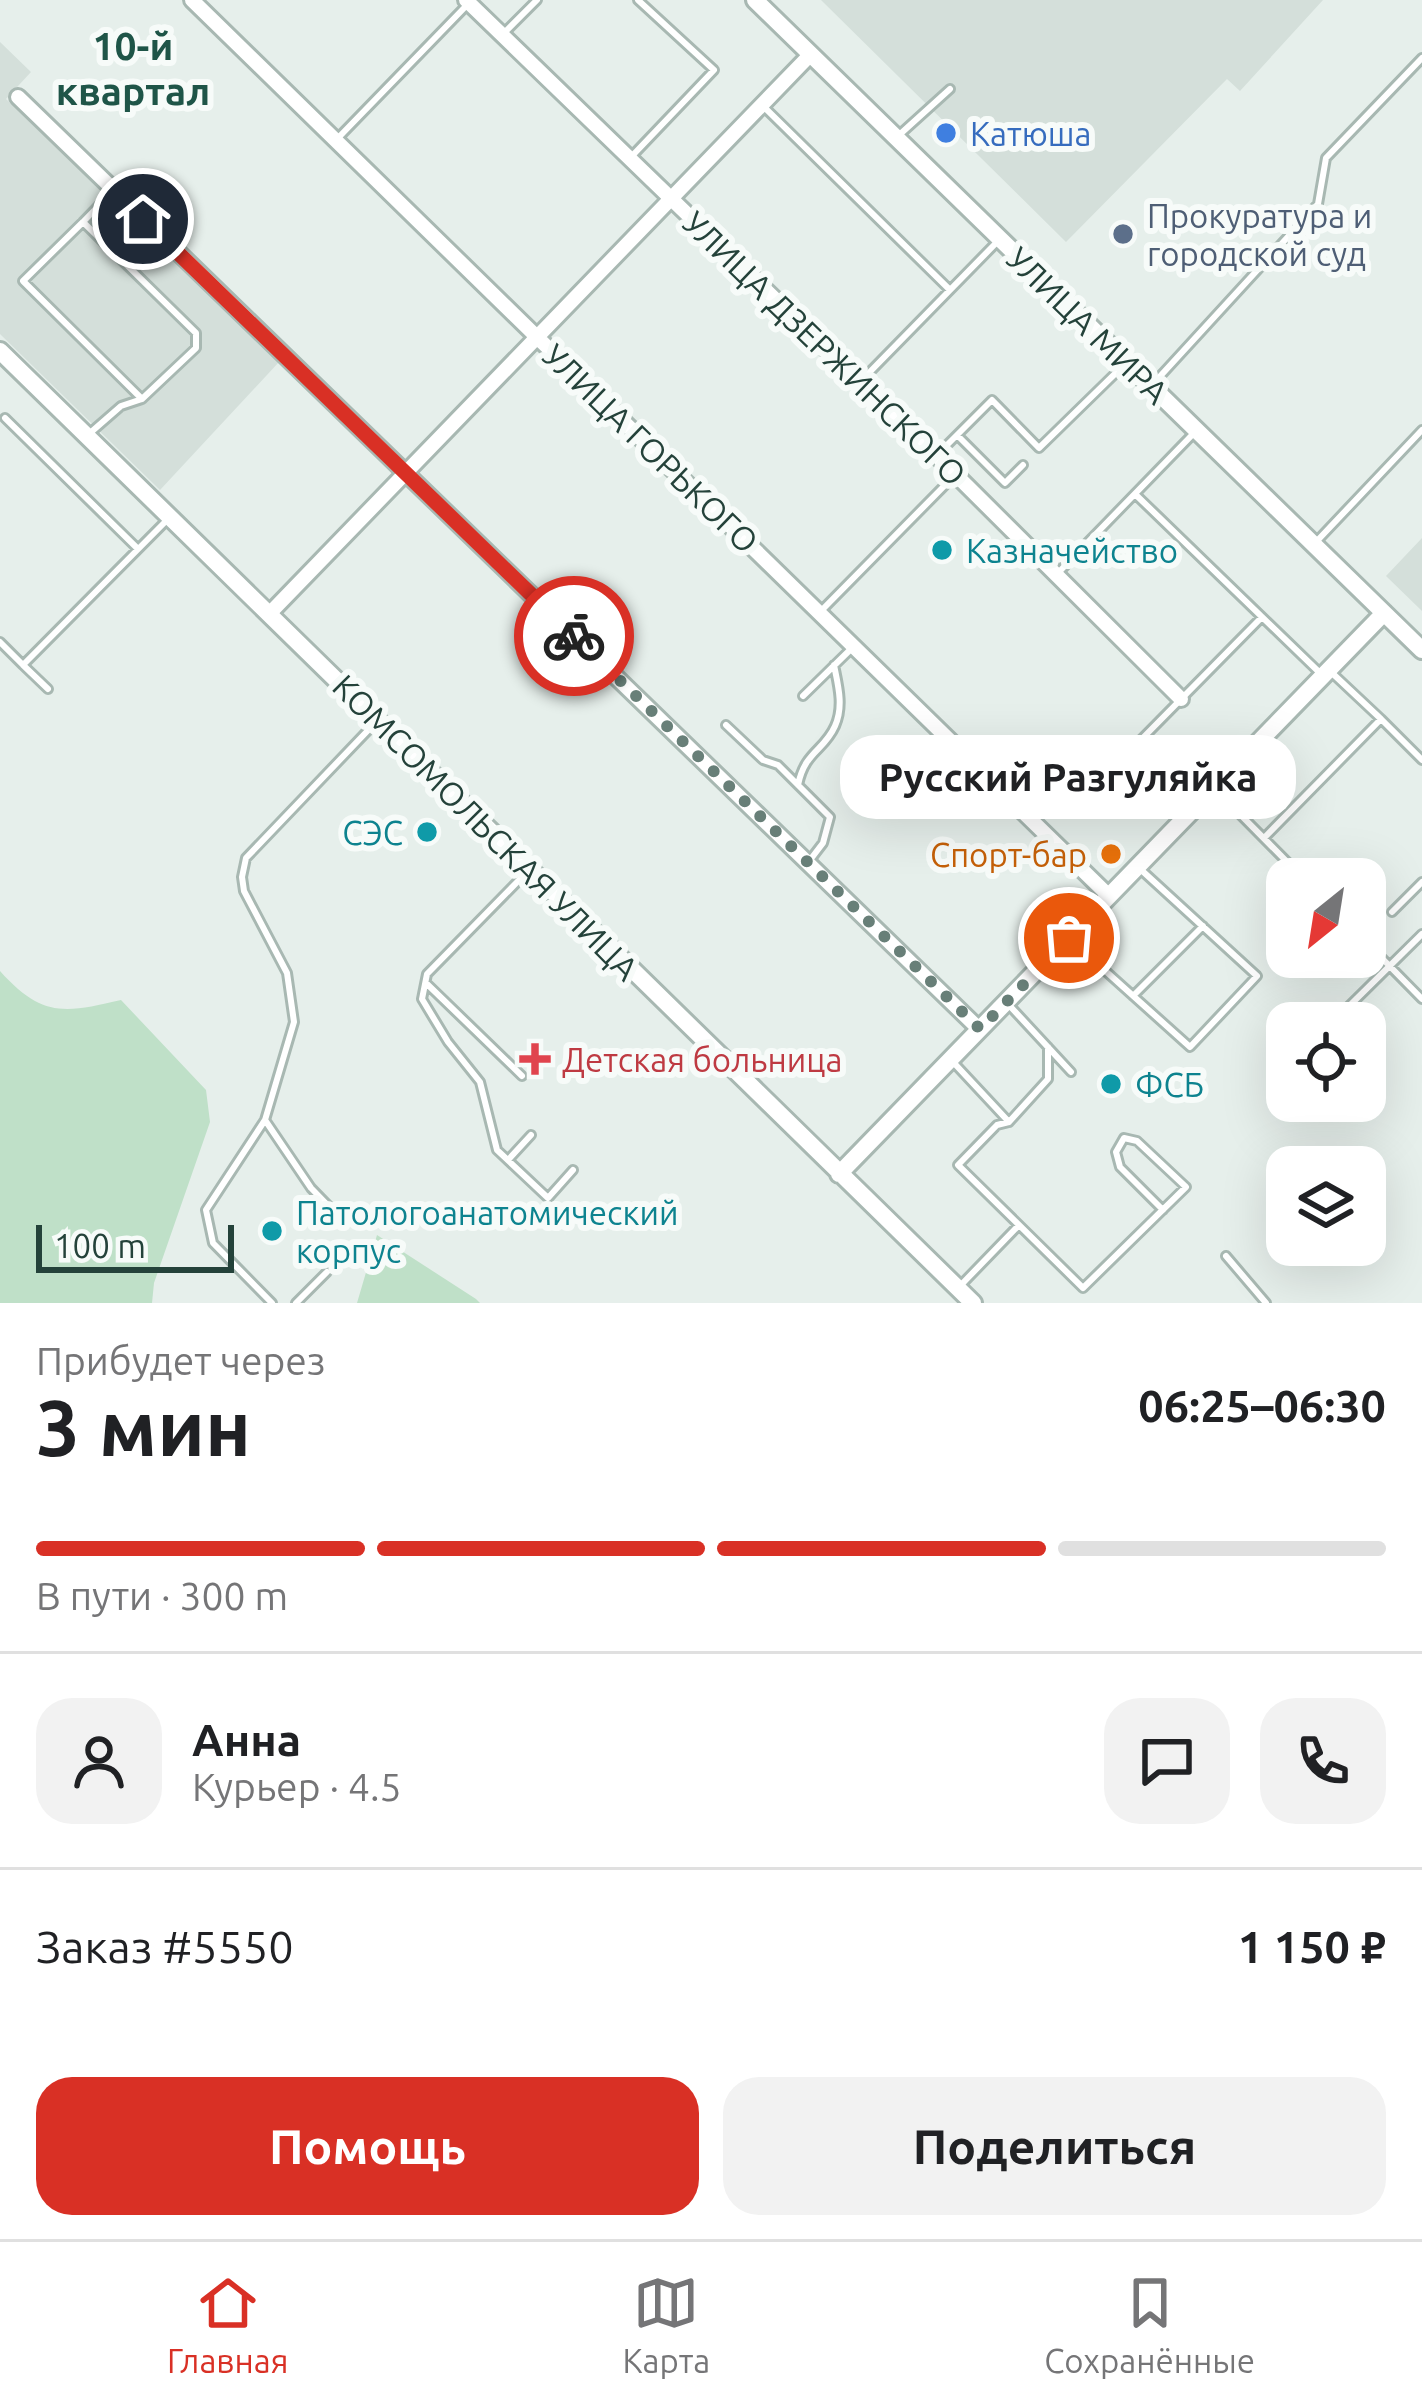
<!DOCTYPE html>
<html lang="ru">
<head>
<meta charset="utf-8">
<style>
	body { margin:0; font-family:Ubuntu,sans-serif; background:#f2f2f2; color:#202124; height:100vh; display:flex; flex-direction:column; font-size:45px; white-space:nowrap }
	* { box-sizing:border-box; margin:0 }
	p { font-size:39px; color:#757577 }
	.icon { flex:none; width:66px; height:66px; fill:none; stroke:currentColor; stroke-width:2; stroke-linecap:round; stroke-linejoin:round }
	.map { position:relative; height:1303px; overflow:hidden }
	.sheet { display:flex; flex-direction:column; background:#fff; flex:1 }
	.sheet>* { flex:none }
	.needle { width:78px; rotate:210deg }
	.tools { position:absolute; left:1266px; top:858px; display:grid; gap:24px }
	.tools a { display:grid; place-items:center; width:120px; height:120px; border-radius:24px; background:#fff; box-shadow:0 12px 48px #0002; font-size:60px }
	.scale { position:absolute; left:36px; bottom:30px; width:198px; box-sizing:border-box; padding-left:12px; border:6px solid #24423a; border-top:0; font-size:33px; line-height:42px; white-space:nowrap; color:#24423a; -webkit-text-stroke:9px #f7fbf9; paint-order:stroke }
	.pin { position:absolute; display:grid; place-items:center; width:102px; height:102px; color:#fff; margin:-51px; border:6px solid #fff; border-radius:50%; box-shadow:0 3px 12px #0007 }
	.courier { position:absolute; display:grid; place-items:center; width:120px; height:120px; margin:-60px; border:9px solid #d93025; border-radius:50%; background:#fff; color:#222; box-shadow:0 3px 15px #0007 }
	.bubble { position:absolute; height:84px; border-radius:36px; background:#fff; box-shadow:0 12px 48px #0002; font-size:39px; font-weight:600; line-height:84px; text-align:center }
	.head em { font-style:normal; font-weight:600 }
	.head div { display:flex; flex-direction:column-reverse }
	.head { display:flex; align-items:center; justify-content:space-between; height:204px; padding:0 36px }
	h1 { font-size:78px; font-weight:600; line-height:90px }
	.bar { display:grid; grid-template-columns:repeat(4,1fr); gap:18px 12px; align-content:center; height:144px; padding:0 36px }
	.bar i { height:15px; border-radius:9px; background:#e0e0e0 }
	.bar .active { background:#d93025 }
	.bar p { grid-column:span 4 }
	.line { display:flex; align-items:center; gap:30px; padding:0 36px; border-top:3px solid #e0e0e0 }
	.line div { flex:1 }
	.round { display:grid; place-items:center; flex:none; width:126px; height:126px; border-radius:36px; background:#f2f2f2 }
	.action { display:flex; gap:24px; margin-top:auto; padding:24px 36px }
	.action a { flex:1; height:138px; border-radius:36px; background:#d93025; color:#fff; font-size:48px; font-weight:600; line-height:138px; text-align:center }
	.action a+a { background:#f2f2f2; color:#202124 }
	.dock { display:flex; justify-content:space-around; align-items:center; height:168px; border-top:3px solid #e0e0e0; background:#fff; font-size:33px; color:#757577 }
	.dock a { display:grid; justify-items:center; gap:6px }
	.dock .active { color:#d93025 }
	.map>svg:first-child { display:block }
</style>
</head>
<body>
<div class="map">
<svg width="1422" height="1303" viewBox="0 0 1422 1303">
	<rect width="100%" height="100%" fill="#e6efeb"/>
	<path fill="#d4dfda" d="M821,0H1323L1240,91L1227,79L1066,242Z
		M0,42L31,72L6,99L279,362L160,490L0,334Z
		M1422,538V611L1386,576Z"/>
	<path fill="#bfe0c8" d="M0,971C42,1018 65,1013 121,1000L206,1090L210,1122L154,1283L152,1303H0Z
		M377,1235L476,1299L480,1303H357Z"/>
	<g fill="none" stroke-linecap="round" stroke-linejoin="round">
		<g stroke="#a8b8b2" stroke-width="12">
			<path id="service" d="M502,35L537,0
				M764,107L950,290
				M898,136L950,89
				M338,138L467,5
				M632,156L714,70L638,0
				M83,222L114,190
				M860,382L997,242
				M1153,384L1318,204L1326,158L1422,58
				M5,418L138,549
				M90,433L121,406L142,399L196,348V333L83,222L23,281L142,399
				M958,436L1005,483L1023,465
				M939,453L992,400L1039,448L1125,364
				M1135,494L1320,673
				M1316,542L1422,430
				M1057,574L1194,433
				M819,613L953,477
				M0,642L23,665L168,519
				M23,665L48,689
				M1331,672L1381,719
				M803,696L852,648
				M726,725L763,760L778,765L830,817L823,843L810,860
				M798,785C805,751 824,751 835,726C844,706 838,685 834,665
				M1218,792L1304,879
				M1186,814L1126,755L1262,617
				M1264,838L1381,719L1422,760
				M526,873L427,974L422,999L448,1042L480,1082L497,1150L548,1198L573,1170
				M1392,912L1422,882
				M1071,940L1190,1047L1257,976L1138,867
				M1365,941L1422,999
				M426,983L522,1076
				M1133,996L1203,926
				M1008,1004L1071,1072
				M1332,1023L1422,934
				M954,1063L1009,1122L1048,1079V1047
				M265,1120L311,1188L342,1220
				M1009,1122L997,1125L958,1165L1083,1288L1186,1187L1137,1141L1124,1138L1116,1152L1120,1167L1163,1210
				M508,1160L531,1135
				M1226,1256L1266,1303
				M960,1286L1019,1225
				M272,1303L213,1243L206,1210L265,1120L294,1022L287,973L244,891L242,877L246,858L375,723
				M296,1303L327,1272"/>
		</g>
		<g stroke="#a8b8b2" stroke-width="20">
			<path id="minor" d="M192,0L1109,896
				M466,0L936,455L1181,699
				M18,97L979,1029
				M270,613L810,55"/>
		</g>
		<g stroke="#a8b8b2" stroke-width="22">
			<path id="tertiary" d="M755,0L1422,650
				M0,351L973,1303
				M839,1174L1384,613"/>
		</g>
		<use href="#service" stroke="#fff" stroke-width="6"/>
		<use href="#minor" stroke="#fff" stroke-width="14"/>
		<use href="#tertiary" stroke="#fff" stroke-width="16"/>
	</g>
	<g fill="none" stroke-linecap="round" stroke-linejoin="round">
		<path stroke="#687f78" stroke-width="12" stroke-dasharray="0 21.6" d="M574,636L980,1029L1069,938"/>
		<path stroke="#d93025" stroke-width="15" d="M143,219L574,636"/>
	</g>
	<circle fill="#3f7fe0" stroke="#f7fbf9" stroke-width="4.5" cx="946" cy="133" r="12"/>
	<circle fill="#5c6f8a" stroke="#f7fbf9" stroke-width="4.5" cx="1123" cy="234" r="12"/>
	<g fill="#0f9aa8" stroke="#f7fbf9" stroke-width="4.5">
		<circle cx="942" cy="550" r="12"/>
		<circle cx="427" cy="832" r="12"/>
		<circle cx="1111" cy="1084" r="12"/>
		<circle cx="272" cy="1231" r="12"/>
	</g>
	<circle fill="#e8710a" stroke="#f7fbf9" stroke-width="4.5" cx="1111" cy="854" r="12"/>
	<path fill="#e0444e" stroke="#f7fbf9" stroke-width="4.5" d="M529 1041h12v12h12v12h-12v12h-12v-12h-12v-12h12z"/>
	<g text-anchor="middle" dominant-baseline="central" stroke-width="12" stroke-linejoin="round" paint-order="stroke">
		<g font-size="33" fill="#366cbe" stroke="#f7fbf9" text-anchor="start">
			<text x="970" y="133">Катюша</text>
		</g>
		<g font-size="33" fill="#4e5e75" stroke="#f7fbf9" text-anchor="start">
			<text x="1147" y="215">Прокуратура и<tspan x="1147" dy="38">городской суд</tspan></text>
		</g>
		<g font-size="33" fill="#24423a" stroke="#f7fbf9">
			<text transform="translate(1088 325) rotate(44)">УЛИЦА МИРА</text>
			<text transform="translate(825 348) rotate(44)">УЛИЦА ДЗЕРЖИНСКОГО</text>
			<text transform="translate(651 448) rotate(44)">УЛИЦА ГОРЬКОГО</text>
			<text transform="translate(486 827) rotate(45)">КОМСОМОЛЬСКАЯ УЛИЦА</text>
		</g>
		<g font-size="33" fill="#0d838f" stroke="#f7fbf9" text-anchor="start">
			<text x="966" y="550">Казначейство</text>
			<text x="403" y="832" text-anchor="end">СЭС</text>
			<text x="1135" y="1084">ФСБ</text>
			<text x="296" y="1212">Патологоанатомический<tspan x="296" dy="38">корпус</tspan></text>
		</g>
		<g font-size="33" fill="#c56008" stroke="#f7fbf9" text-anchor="end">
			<text x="1087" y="854">Спорт-бар</text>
		</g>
		<g font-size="33" fill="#be3a42" stroke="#f7fbf9" text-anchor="start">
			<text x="562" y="1059">Детская больница</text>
		</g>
		<g font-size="39" font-weight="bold" fill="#1f5548" stroke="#f7fbf9">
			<text x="133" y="45">10-й<tspan x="133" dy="45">квартал</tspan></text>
		</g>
	</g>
</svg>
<div class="tools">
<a><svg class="needle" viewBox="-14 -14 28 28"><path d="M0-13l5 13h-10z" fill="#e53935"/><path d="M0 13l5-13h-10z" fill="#757577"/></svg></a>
<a><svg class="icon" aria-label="locate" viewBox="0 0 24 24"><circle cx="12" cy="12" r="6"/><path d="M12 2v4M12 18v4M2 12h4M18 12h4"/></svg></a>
<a><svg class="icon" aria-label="layers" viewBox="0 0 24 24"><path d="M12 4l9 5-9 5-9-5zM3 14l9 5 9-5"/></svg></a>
</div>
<div class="scale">100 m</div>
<div class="pin" style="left:1069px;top:938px;background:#ea580c"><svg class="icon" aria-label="bag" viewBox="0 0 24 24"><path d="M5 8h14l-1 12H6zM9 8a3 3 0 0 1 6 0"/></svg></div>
<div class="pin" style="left:143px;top:219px;background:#1f2937"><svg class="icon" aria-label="home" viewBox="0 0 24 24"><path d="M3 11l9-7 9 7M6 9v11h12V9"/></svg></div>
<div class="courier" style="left:574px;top:636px"><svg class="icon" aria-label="bike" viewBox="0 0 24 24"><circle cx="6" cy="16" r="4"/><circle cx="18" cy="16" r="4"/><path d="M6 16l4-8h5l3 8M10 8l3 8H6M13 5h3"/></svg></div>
<div class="bubble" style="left:840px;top:735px;width:456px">Русский Разгуляйка</div>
</div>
<section class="sheet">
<div class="head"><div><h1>3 мин</h1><p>Прибудет через</p></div><em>06:25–06:30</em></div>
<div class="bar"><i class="active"></i><i class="active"></i><i class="active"></i><i></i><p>В пути · 300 m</p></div>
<div class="line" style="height:216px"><a class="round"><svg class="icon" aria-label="person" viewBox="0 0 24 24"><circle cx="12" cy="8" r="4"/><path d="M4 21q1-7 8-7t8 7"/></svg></a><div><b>Анна</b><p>Курьер · 4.5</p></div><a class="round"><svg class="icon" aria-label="chat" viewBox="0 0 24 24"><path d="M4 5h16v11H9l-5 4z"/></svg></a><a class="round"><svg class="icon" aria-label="phone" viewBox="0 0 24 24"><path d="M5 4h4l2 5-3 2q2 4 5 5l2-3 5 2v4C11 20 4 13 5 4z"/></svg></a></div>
<div class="line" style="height:156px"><div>Заказ #5550</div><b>1 150 ₽</b></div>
<div class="action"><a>Помощь</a><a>Поделиться</a></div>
</section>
<nav class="dock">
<a class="active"><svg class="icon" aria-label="home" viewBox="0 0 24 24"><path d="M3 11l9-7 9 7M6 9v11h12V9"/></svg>Главная</a>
<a><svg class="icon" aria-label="map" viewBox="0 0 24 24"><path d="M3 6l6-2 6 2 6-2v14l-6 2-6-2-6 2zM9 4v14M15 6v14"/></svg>Карта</a>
<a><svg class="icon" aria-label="saved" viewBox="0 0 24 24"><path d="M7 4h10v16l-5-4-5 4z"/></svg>Сохранённые</a>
</nav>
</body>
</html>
